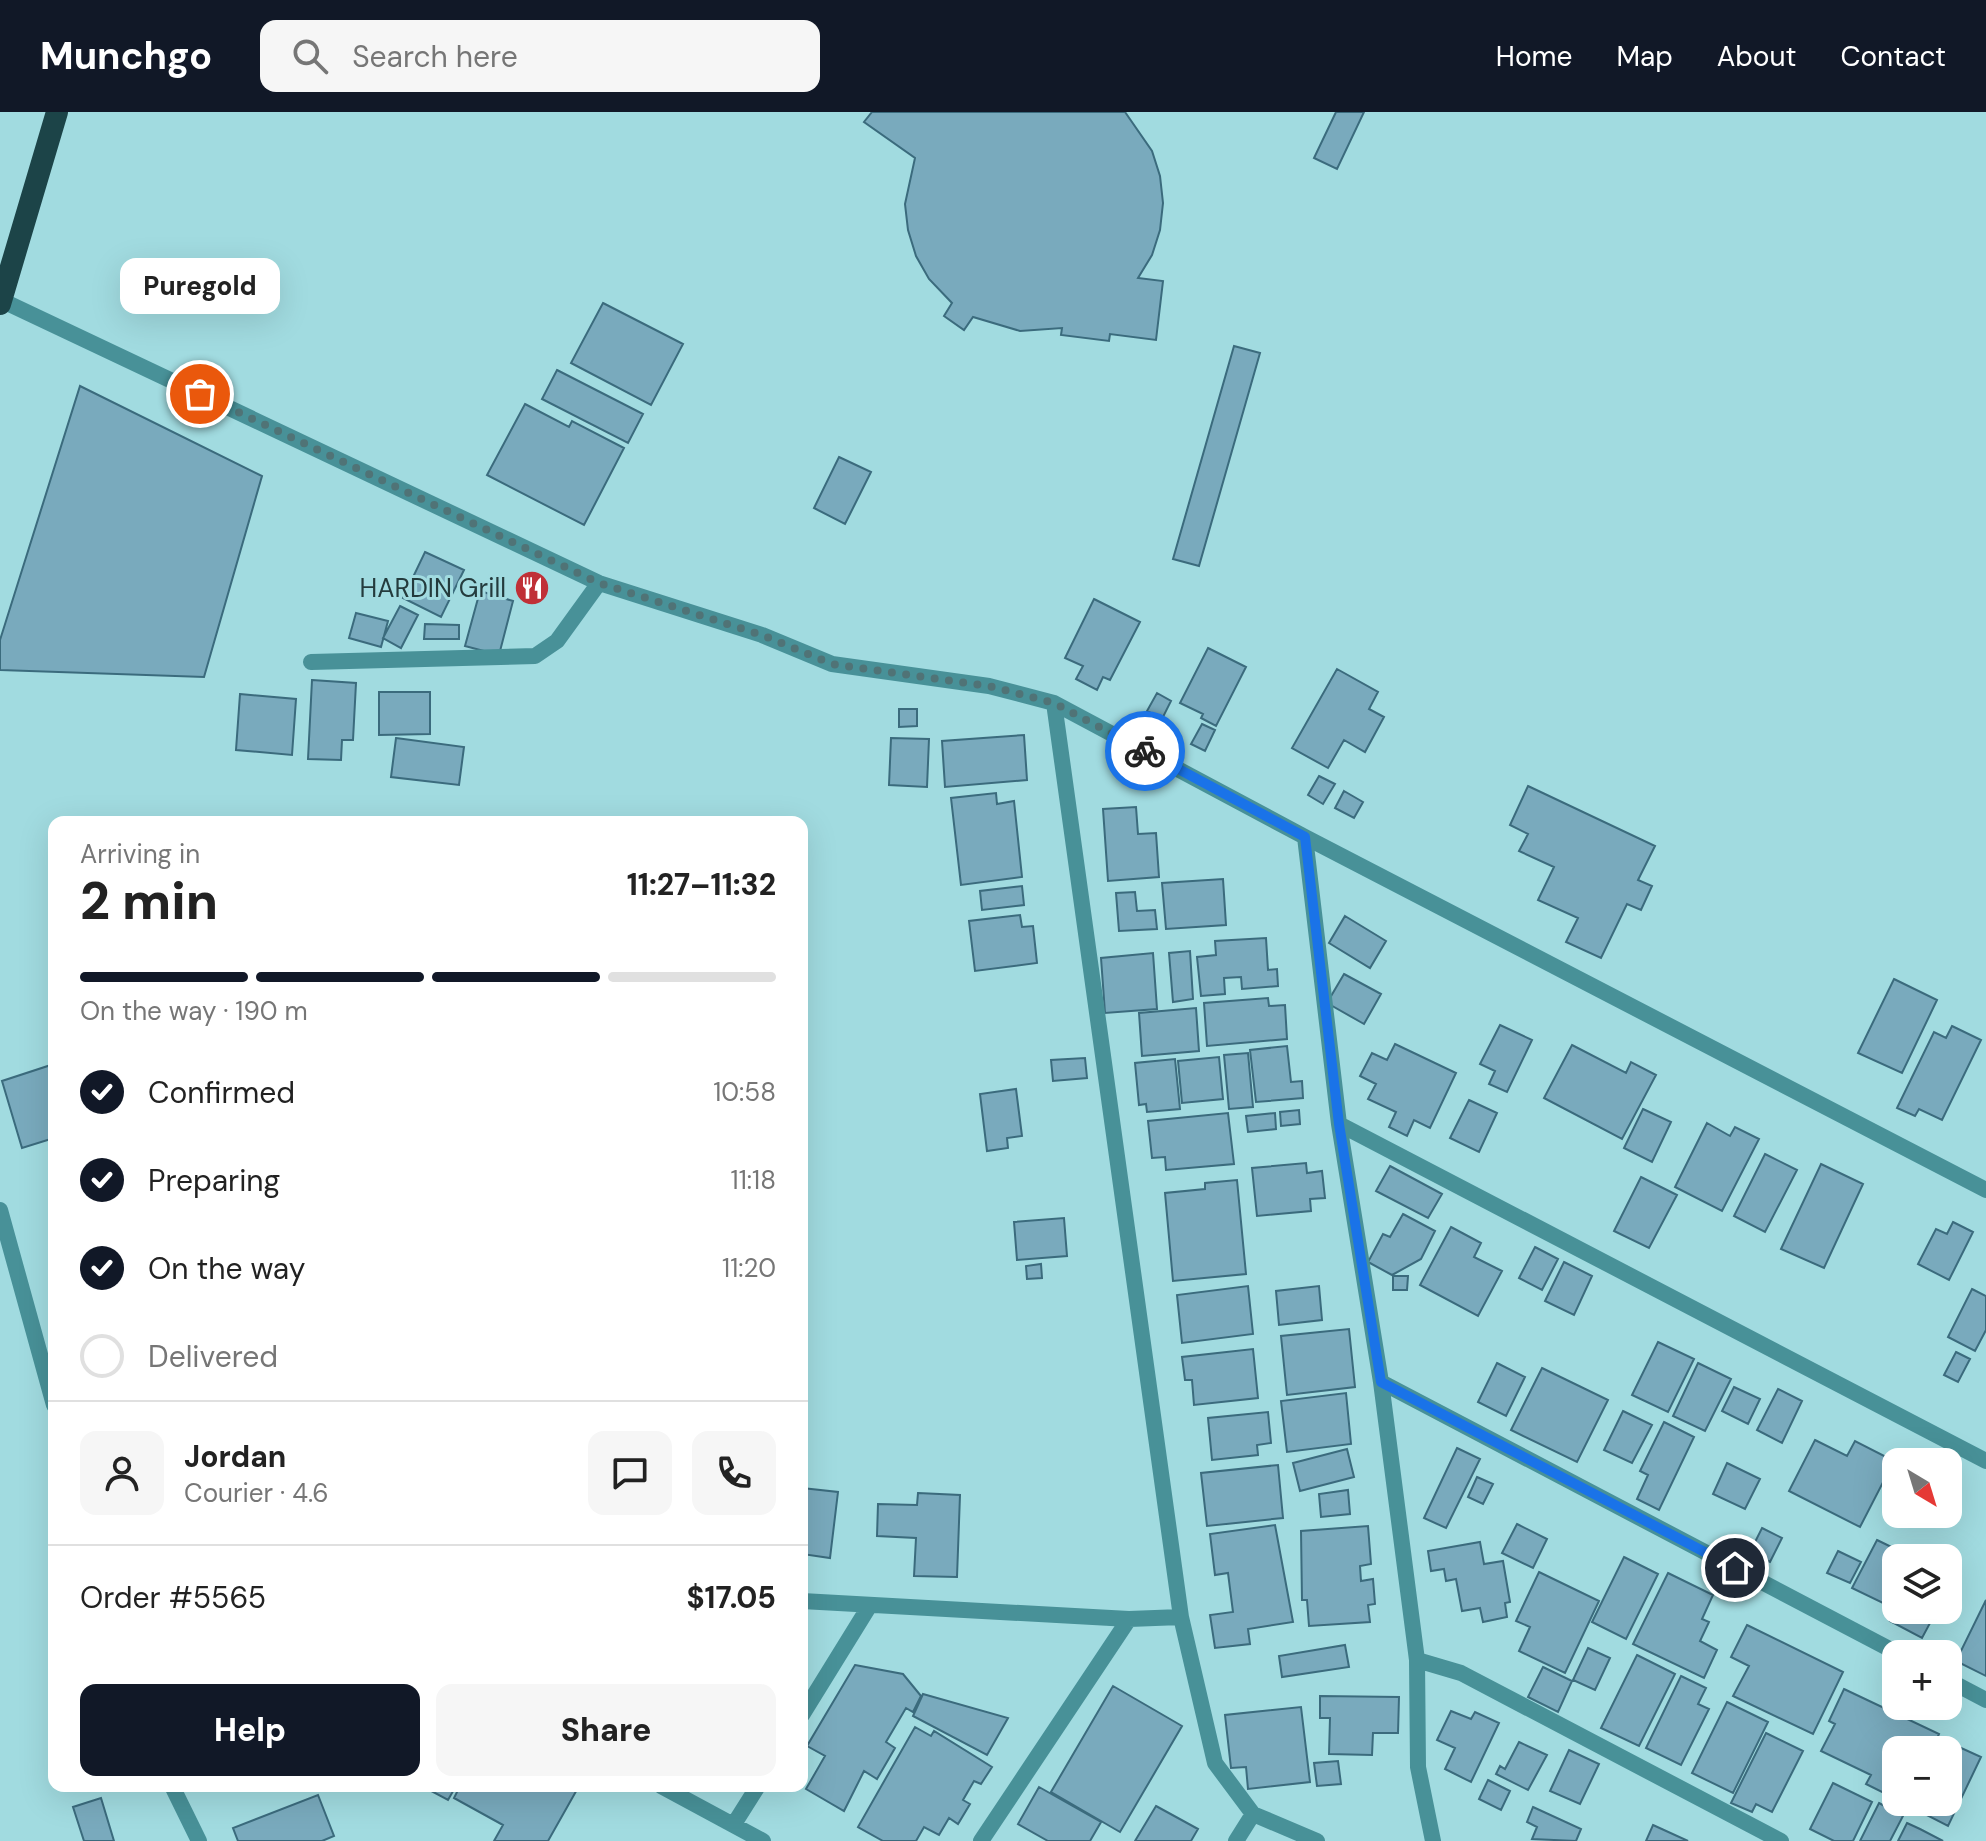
<!DOCTYPE html>
<html lang="en">
<head>
<meta charset="utf-8">
<style>
	body { margin:0; font-family:"DM Sans",sans-serif; background:#f6f6f6; color:#222; height:100vh; display:flex; flex-direction:column; font-size:30px; white-space:nowrap }
	* { box-sizing:border-box; margin:0 }
	p { font-size:26px; color:#767676 }
	.icon { flex:none; width:44px; height:44px; fill:none; stroke:currentColor; stroke-width:2; stroke-linecap:round; stroke-linejoin:round }
	.map { position:relative; flex:1; overflow:hidden }
	.sheet { position:absolute; left:48px; top:704px; width:760px; height:976px; display:flex; flex-direction:column; background:#fff; border-radius:16px; box-shadow:0 8px 32px #0002 }
	.sheet>* { flex:none }
	.needle { width:52px; rotate:142deg }
	.controls { position:absolute; left:1882px; top:1336px; display:grid; gap:16px }
	.controls a { display:grid; place-items:center; width:80px; height:80px; border-radius:16px; background:#fff; box-shadow:0 8px 32px #0002; font-size:40px }
	.pin { position:absolute; display:grid; place-items:center; width:68px; height:68px; color:#fff; margin:-34px; border:4px solid #fff; border-radius:50%; box-shadow:0 2px 8px #0007 }
	.courier { position:absolute; display:grid; place-items:center; width:80px; height:80px; margin:-40px; border:6px solid #1a73e8; border-radius:50%; background:#fff; color:#222; box-shadow:0 2px 10px #0007 }
	.bubble { position:absolute; height:56px; border-radius:16px; background:#fff; box-shadow:0 8px 32px #0002; font-size:26px; font-weight:800; line-height:56px; text-align:center }
	.head em { font-style:normal; font-weight:800 }
	.head div { display:flex; flex-direction:column-reverse }
	.head { display:flex; align-items:center; justify-content:space-between; height:136px; padding:0 32px }
	h1 { font-size:52px; font-weight:800; line-height:60px }
	.bar { display:grid; grid-template-columns:repeat(4,1fr); gap:12px 8px; align-content:center; height:96px; padding:0 32px }
	.bar i { height:10px; border-radius:6px; background:#e0e0e0 }
	.bar .current { background:#111827 }
	.bar p { grid-column:span 4 }
	.line { display:flex; align-items:center; gap:20px; padding:0 32px; border-top:2px solid #e0e0e0 }
	.line div { flex:1 }
	.round { display:grid; place-items:center; flex:none; width:84px; height:84px; border-radius:16px; background:#f6f6f6 }
	ol { padding:0 32px; list-style:none }
	li { display:flex; align-items:center; gap:24px; height:88px }
	li p { margin-inline-start:auto }
	li .icon { padding:8px; border-radius:50%; background:#111827; color:#fff; stroke-width:4 }
	li:last-child { color:#767676 }
	li i { width:44px; height:44px; border:4px solid #e0e0e0; border-radius:50% }
	.action { display:flex; gap:16px; margin-top:auto; padding:16px 32px }
	.action a { flex:1; height:92px; border-radius:16px; background:#111827; color:#fff; font-size:32px; font-weight:800; line-height:92px; text-align:center }
	.action a+a { background:#f6f6f6; color:#222 }
	header { display:flex; align-items:center; gap:48px; box-sizing:border-box; height:112px; padding:0 40px; background:#111827; color:#fff }
	header strong { font-size:38px }
	nav { display:flex; gap:44px; margin-inline-start:auto; font-size:28px }
	.search { width:560px; height:72px; background:#f6f6f6; display:flex; align-items:center; gap:20px; box-sizing:border-box; padding:0 28px; border-radius:16px; color:#767676; font-size:30px }
	.map>svg:first-child { display:block }
</style>
</head>
<body>
<header>
<strong>Munchgo</strong>
<div class="search"><svg class="icon" aria-label="search" viewBox="0 0 24 24"><circle cx="10" cy="10" r="6"/><path d="M15 15l6 6"/></svg>Search here</div>
<nav><a>Home</a><a>Map</a><a>About</a><a>Contact</a></nav>
</header>
<div class="map">
<svg width="1986" height="1729" viewBox="0 0 1986 1729">
	<rect width="100%" height="100%" fill="#a1dbe0"/>
	<path fill="#79aabd" stroke="#3b6b7d" stroke-width="2" d="M872,0H1125L1152,39L1160,64L1163,91L1160,118L1152,143L1138,166L1163,169L1156,228L1110,222L1109,229L1061,223L1062,216L1020,219L973,205L964,218L944,204L952,191L929,167L916,144L908,118L905,92L915,46L864,10Z
		M1336,0H1364L1337,57L1314,46Z
		M603,191L683,232L651,293L571,251Z
		M1234,234L1260,241L1199,454L1173,447Z
		M557,258L643,302L628,331L542,287Z
		M80,274L262,364L204,565L0,558V528Z
		M525,292L569,315L572,309L624,336L584,413L487,363Z
		M839,345L871,360L845,412L814,396Z
		M425,440L464,458L441,505L403,486Z
		M480,479L513,489L499,543L465,534Z
		M1094,487L1140,510L1110,568L1103,565L1097,578L1076,567L1083,554L1065,546Z
		M400,494L418,503L401,536L383,526Z
		M356,501L388,509L381,535L349,526Z
		M425,512L459,513V527H424Z
		M1208,536L1246,555L1216,614L1201,606L1203,602L1180,591Z
		M1337,557L1378,580L1369,597L1384,605L1365,640L1344,628L1328,656L1292,636Z
		M312,568L356,571L353,628H342L341,648L308,647Z
		M379,580H430V622L379,623Z
		M1157,581L1171,589L1162,607L1147,599Z
		M240,582L296,587L292,643L236,638Z
		M899,597H917V614L899,615Z
		M1202,612L1215,618L1205,639L1191,632Z
		M1024,623L1027,668L945,675L942,629Z
		M396,626L464,635L459,673L391,665Z
		M891,626L929,627L927,675L889,673Z
		M1319,664L1335,672L1323,692L1308,683Z
		M1528,674L1655,734L1638,768L1652,774L1641,798L1627,792L1601,846L1566,830L1578,806L1538,788L1554,755L1519,739L1528,722L1510,713Z
		M1344,679L1363,690L1354,706L1335,696Z
		M996,681L997,692L1014,689L1022,765L961,773L951,686Z
		M1136,695L1138,722L1156,721L1159,765L1108,769L1103,697Z
		M1223,767L1226,813L1166,817L1162,771Z
		M1022,774L1024,793L982,798L980,779Z
		M1135,780L1137,799L1155,798L1157,817L1119,819L1116,781Z
		M1020,803L1022,815L1033,814L1037,851L975,859L969,809Z
		M1345,804L1386,829L1370,856L1329,831Z
		M1266,826L1268,858L1277,857L1278,874L1242,877L1241,865L1224,866L1225,882L1201,884L1197,845L1216,843L1215,829Z
		M1190,839L1193,887L1173,890L1169,841Z
		M1153,841L1157,897L1105,901L1101,846Z
		M1344,862L1381,882L1364,912L1327,891Z
		M1894,867L1937,888L1902,961L1858,941Z
		M1268,886L1269,894L1285,893L1287,927L1207,934L1204,891Z
		M1196,896L1199,939L1142,944L1139,901Z
		M1500,913L1532,928L1507,980L1489,972L1495,959L1480,952Z
		M1952,914L1981,928L1942,1008L1919,997L1915,1004L1897,996L1934,920L1946,926Z
		M1395,932L1456,961L1430,1016L1414,1008L1407,1024L1389,1015L1396,1000L1368,987L1376,972L1360,964L1372,941L1387,948Z
		M1572,933L1626,961L1631,950L1656,963L1622,1027L1544,986Z
		M1287,934L1291,970L1302,969L1303,986L1256,990L1250,938Z
		M1248,941L1253,995L1229,997L1224,943Z
		M1219,945L1223,987L1182,991L1178,949Z
		M1085,946L1087,966L1053,969L1051,948Z
		M1175,947L1180,997L1147,1000L1146,992L1139,993L1135,951Z
		M54,952V1026L22,1036L2,969Z
		M1016,977L1022,1024L1007,1026L1008,1036L987,1039L980,982Z
		M1469,988L1497,1001L1479,1040L1450,1026Z
		M1643,997L1671,1010L1652,1050L1624,1036Z
		M1299,998L1300,1012L1281,1014L1280,1000Z
		M1228,1001L1234,1052L1166,1058L1165,1045L1152,1046L1148,1009Z
		M1275,1001L1276,1017L1248,1020L1246,1004Z
		M1707,1011L1730,1024L1735,1015L1759,1027L1722,1099L1675,1075Z
		M1765,1042L1797,1058L1765,1120L1734,1104Z
		M1306,1051L1307,1061L1322,1059L1325,1086L1310,1087L1311,1099L1257,1104L1252,1056Z
		M1821,1052L1863,1072L1824,1156L1781,1137Z
		M1390,1054L1442,1082L1428,1106L1376,1079Z
		M1641,1065L1677,1083L1649,1136L1614,1119Z
		M1237,1068L1246,1162L1173,1169L1165,1081L1205,1077V1071Z
		M1403,1102L1435,1119L1421,1147L1392,1163L1368,1150L1383,1122L1390,1125Z
		M1064,1106L1067,1144L1017,1148L1014,1110Z
		M1953,1110L1973,1120L1949,1168L1918,1152L1936,1117L1947,1122Z
		M1451,1115L1481,1131L1474,1145L1502,1159L1478,1204L1420,1173Z
		M1535,1135L1558,1147L1542,1178L1519,1166Z
		M1564,1150L1592,1164L1574,1203L1545,1189Z
		M1041,1152L1042,1166L1027,1167L1026,1154Z
		M1393,1164H1408L1407,1178H1393Z
		M1248,1174L1253,1222L1182,1231L1177,1183Z
		M1319,1174L1322,1208L1279,1213L1276,1179Z
		M1972,1177L1986,1184V1218L1975,1239L1948,1225Z
		M1349,1217L1355,1275L1287,1283L1281,1224Z
		M1658,1230L1694,1247L1668,1300L1632,1283Z
		M1253,1237L1258,1286L1194,1293L1192,1268H1185L1182,1245Z
		M1956,1240L1970,1247L1958,1270L1944,1263Z
		M1497,1251L1525,1265L1506,1304L1478,1290Z
		M1698,1251L1731,1267L1705,1319L1673,1304Z
		M1542,1256L1608,1288L1577,1350L1511,1318Z
		M1734,1275L1760,1287L1748,1312L1722,1299Z
		M1778,1277L1802,1289L1782,1331L1757,1318Z
		M1346,1281L1351,1332L1287,1340L1281,1289Z
		M1623,1299L1652,1313L1632,1351L1604,1338Z
		M1268,1300L1271,1331L1257,1333L1258,1343L1212,1348L1208,1306Z
		M1664,1310L1694,1325L1659,1398L1637,1387L1648,1363L1640,1359Z
		M1815,1328L1847,1344L1855,1329L1894,1349L1860,1415L1789,1379Z
		M1457,1336L1480,1347L1446,1416L1424,1406Z
		M1347,1337L1354,1365L1300,1379L1293,1351Z
		M1727,1351L1760,1367L1745,1397L1713,1382Z
		M1278,1353L1283,1406L1207,1414L1201,1361Z
		M1477,1365L1493,1372L1483,1392L1468,1385Z
		M802,1376L838,1380L830,1446L802,1442Z
		M1348,1378L1350,1402L1321,1405L1319,1382Z
		M918,1381L960,1383L957,1465L914,1464L916,1426L877,1424L878,1392L917,1393Z
		M1517,1412L1547,1427L1533,1456L1502,1441Z
		M1275,1413L1293,1510L1248,1517L1250,1532L1215,1536L1210,1503L1233,1500L1228,1461L1215,1463L1210,1422Z
		M1368,1414L1371,1452L1360,1454L1361,1469L1373,1467L1375,1492L1368,1493L1370,1510L1309,1514L1307,1488H1302L1301,1419Z
		M1762,1416L1782,1426L1770,1450L1750,1440Z
		M1877,1428L1910,1444L1896,1446V1471L1885,1492L1852,1476Z
		M1480,1430L1484,1452L1503,1449L1510,1490L1505,1491L1507,1505L1483,1510L1480,1496L1462,1499L1456,1467L1446,1469L1444,1457L1431,1459L1428,1439Z
		M1838,1439L1861,1450L1850,1471L1827,1461Z
		M1624,1445L1658,1462L1626,1527L1592,1510Z
		M1539,1460L1599,1489L1565,1561L1519,1539L1530,1515L1516,1509Z
		M1668,1461L1713,1483L1702,1507L1709,1510L1700,1529L1717,1538L1704,1566L1633,1532Z
		M1986,1488V1564L1956,1549Z
		M1896,1497V1498H1937L1922,1526L1890,1509Z
		M1747,1513L1843,1560L1813,1622L1733,1584L1749,1554L1731,1545Z
		M1345,1533L1349,1555L1282,1565L1279,1544Z
		M1588,1536L1610,1546L1595,1578L1573,1568Z
		M1637,1543L1675,1562L1639,1634L1601,1616Z
		M855,1553L903,1562L921,1584L913,1600L906,1596L886,1630L895,1636L877,1667L864,1659L844,1699L806,1677L825,1644L807,1634Z
		M1543,1555L1572,1569L1558,1600L1528,1585Z
		M1681,1564L1706,1576L1698,1592L1709,1597L1681,1653L1646,1636Z
		M1113,1574L1182,1614L1120,1720L1051,1680Z
		M1844,1577L1939,1622L1932,1638H1896V1687L1866,1672L1871,1663L1821,1639L1835,1612L1829,1609Z
		M923,1582L1008,1606L987,1643L913,1604Z
		M1320,1584L1399,1585L1398,1621H1373L1372,1643L1329,1642L1330,1606H1320Z
		M1727,1590L1768,1610L1733,1681L1692,1661Z
		M1301,1595L1310,1670L1248,1677L1246,1655L1231,1656L1225,1603Z
		M1451,1599L1471,1607L1475,1600L1499,1611L1471,1670L1445,1657L1455,1636L1437,1628Z
		M915,1615L931,1624L934,1619L992,1655L981,1672L974,1669L963,1688L970,1692L958,1712L949,1706L939,1723L924,1715L916,1729H883L858,1715Z
		M1766,1621L1803,1639L1772,1700L1756,1692L1752,1700L1731,1691Z
		M1519,1630L1547,1643L1528,1678L1496,1662L1500,1654L1505,1657Z
		M1948,1630L1981,1645L1948,1714L1915,1697L1918,1690H1948V1638H1944Z
		M1569,1638L1599,1652L1580,1692L1550,1679Z
		M1338,1649L1341,1672L1317,1674L1314,1651Z
		M1488,1668L1510,1679L1501,1698L1479,1687Z
		M1833,1671L1872,1690L1853,1729H1834L1810,1717Z
		M422,1674H456L448,1688Z
		M460,1674H579L548,1729H494L503,1713L454,1686Z
		M1039,1675L1101,1710L1090,1729H1048L1018,1712Z
		M318,1683L334,1724L322,1729H238L233,1716Z
		M101,1686L114,1729H84L73,1695Z
		M1879,1691L1903,1704L1890,1729H1860Z
		M1156,1694L1198,1717L1191,1729H1135Z
		M1533,1695L1581,1717L1576,1729L1532,1727L1537,1715L1527,1710Z
		M1907,1711L1920,1717L1943,1729H1898Z
		M1653,1713L1688,1729H1646Z"/>
	<g fill="none" stroke-linecap="round" stroke-linejoin="round">
		<path stroke="#489198" stroke-width="16" d="M1,188L599,471L762,523L832,552L989,574L1054,591L1305,725L1986,1078
			M311,550L535,544L557,529L599,471
			M1054,591L1181,1505L1215,1651L1253,1702L1317,1729
			M1305,725L1339,1012L1381,1270L1417,1548L1418,1655L1433,1729
			M1339,1012L1986,1349
			M0,1098L54,1293
			M1381,1270L1899,1542
			M802,1489L1129,1507L1181,1505
			M1417,1548L1461,1561L1781,1729
			M1948,1568L1986,1588
			M802,1603L870,1493
			M172,1674L199,1729
			M661,1674L763,1729
			M734,1712L758,1674
			M981,1729L1129,1507
			M1236,1729L1253,1702"/>
		<path stroke="#1c4448" stroke-width="22" d="M0,192L57,0"/>
	</g>
	<g fill="none" stroke-linecap="round" stroke-linejoin="round">
		<path stroke="#507376" stroke-width="8" stroke-dasharray="0 14.4" d="M200,282L599,471L762,523L832,552L989,574L1054,591L1145,639"/>
		<path stroke="#1a73e8" stroke-width="10" d="M1145,639L1305,725L1339,1012L1381,1270L1735,1456"/>
	</g>
	<defs>
		<g id="restaurant-disc" transform="scale(1.8)"><circle r="9.5" fill="#c03037" stroke="#a1dbe0"/><path d="M-5-6h1v4h1v-4h1v4h1v-4h1v5L-1.5 .5V6h-2V.5L-5-1ZM5-6V6H3V1.5H1.5Q1.5-4 5-6Z" fill="#fff"/></g>
	</defs>
	<g fill-rule="evenodd">
		<use href="#restaurant-disc" x="532" y="476"/>
	</g>
	<g text-anchor="middle" dominant-baseline="central" stroke-width="6" stroke-linejoin="round" paint-order="stroke">
		<g font-size="26" fill="#243b3d" stroke="#a1dbe0" text-anchor="end">
			<text x="506" y="476">HARDIN Grill</text>
		</g>
	</g>
</svg>
<div class="controls">
<a><svg class="needle" viewBox="-14 -14 28 28"><path d="M0-13l5 13h-10z" fill="#e53935"/><path d="M0 13l5-13h-10z" fill="#767676"/></svg></a>
<a><svg class="icon" aria-label="layers" viewBox="0 0 24 24"><path d="M12 4l9 5-9 5-9-5zM3 14l9 5 9-5"/></svg></a>
<a>+</a>
<a>−</a>
</div>
<div class="pin" style="left:200px;top:282px;background:#ea580c"><svg class="icon" aria-label="bag" viewBox="0 0 24 24"><path d="M5 8h14l-1 12H6zM9 8a3 3 0 0 1 6 0"/></svg></div>
<div class="pin" style="left:1735px;top:1456px;background:#1f2937"><svg class="icon" aria-label="home" viewBox="0 0 24 24"><path d="M3 11l9-7 9 7M6 9v11h12V9"/></svg></div>
<div class="courier" style="left:1145px;top:639px"><svg class="icon" aria-label="bike" viewBox="0 0 24 24"><circle cx="6" cy="16" r="4"/><circle cx="18" cy="16" r="4"/><path d="M6 16l4-8h5l3 8M10 8l3 8H6M13 5h3"/></svg></div>
<div class="bubble" style="left:120px;top:146px;width:160px">Puregold</div>
<section class="sheet">
<div class="head"><div><h1>2 min</h1><p>Arriving in</p></div><em>11:27–11:32</em></div>
<div class="bar"><i class="current"></i><i class="current"></i><i class="current"></i><i></i><p>On the way · 190 m</p></div>
<ol>
<li><svg class="icon" aria-label="check" viewBox="0 0 24 24"><path d="M5 12l5 5 9-10"/></svg>Confirmed<p>10:58</p></li>
<li><svg class="icon" aria-label="check" viewBox="0 0 24 24"><path d="M5 12l5 5 9-10"/></svg>Preparing<p>11:18</p></li>
<li><svg class="icon" aria-label="check" viewBox="0 0 24 24"><path d="M5 12l5 5 9-10"/></svg>On the way<p>11:20</p></li>
<li><i></i>Delivered</li>
</ol>
<div class="line" style="height:144px"><a class="round"><svg class="icon" aria-label="person" viewBox="0 0 24 24"><circle cx="12" cy="8" r="4"/><path d="M4 21q1-7 8-7t8 7"/></svg></a><div><b>Jordan</b><p>Courier · 4.6</p></div><a class="round"><svg class="icon" aria-label="chat" viewBox="0 0 24 24"><path d="M4 5h16v11H9l-5 4z"/></svg></a><a class="round"><svg class="icon" aria-label="phone" viewBox="0 0 24 24"><path d="M5 4h4l2 5-3 2q2 4 5 5l2-3 5 2v4C11 20 4 13 5 4z"/></svg></a></div>
<div class="line" style="height:104px"><div>Order #5565</div><b>$17.05</b></div>
<div class="action"><a>Help</a><a>Share</a></div>
</section>
</div>
</body>
</html>
